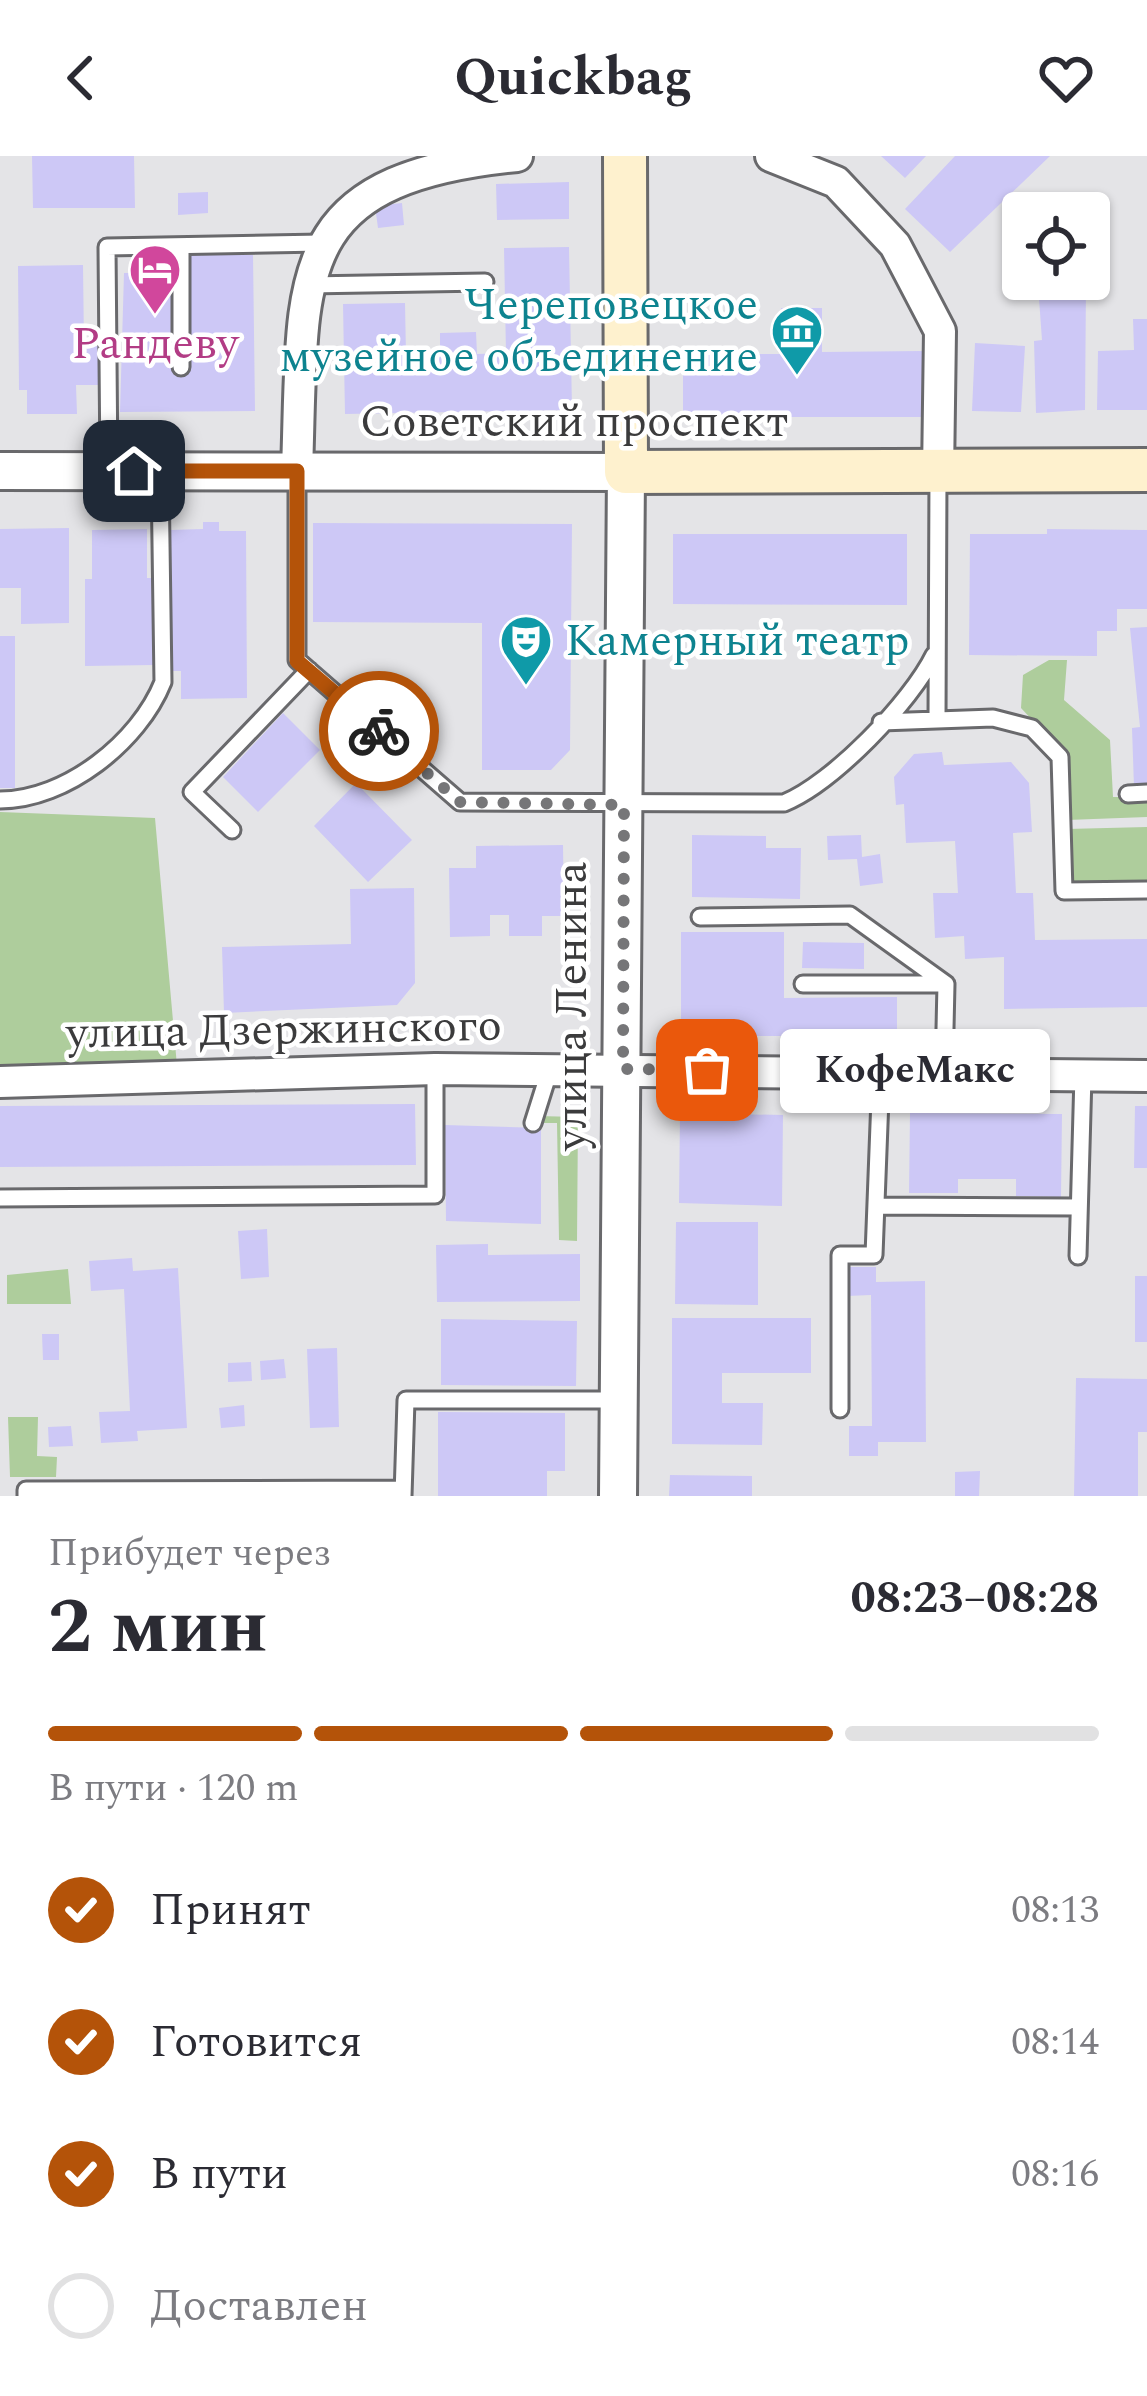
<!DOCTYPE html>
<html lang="ru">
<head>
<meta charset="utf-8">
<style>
	body { margin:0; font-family:Spectral,serif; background:#f2f2f3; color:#2b2b33; height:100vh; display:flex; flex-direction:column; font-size:45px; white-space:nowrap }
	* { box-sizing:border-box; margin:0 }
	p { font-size:39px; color:#7c7c81 }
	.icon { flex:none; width:66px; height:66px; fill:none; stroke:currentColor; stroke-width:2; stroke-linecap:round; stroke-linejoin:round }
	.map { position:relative; height:1340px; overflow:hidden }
	.drawer { display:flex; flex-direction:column; background:#fff; flex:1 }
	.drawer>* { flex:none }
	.controls { position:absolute; left:1002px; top:36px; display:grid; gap:24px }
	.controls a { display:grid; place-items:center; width:108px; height:108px; border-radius:12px; background:#fff; box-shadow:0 3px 9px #0004; font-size:60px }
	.pin { position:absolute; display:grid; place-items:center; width:102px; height:102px; color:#fff; margin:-51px; border-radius:24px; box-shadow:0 6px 18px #0006 }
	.courier { position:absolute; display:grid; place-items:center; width:120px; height:120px; margin:-60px; border:9px solid #b45309; border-radius:50%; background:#fff; color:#222; box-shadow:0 3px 15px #0007 }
	.bubble { position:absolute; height:84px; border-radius:12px; background:#fff; box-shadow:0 3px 9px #0004; font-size:39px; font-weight:700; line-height:84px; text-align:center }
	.summary em { font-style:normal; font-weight:700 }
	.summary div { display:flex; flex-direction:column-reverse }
	.summary { display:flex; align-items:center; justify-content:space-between; height:204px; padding:0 48px }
	h1 { font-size:78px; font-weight:700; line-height:90px }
	.bar { display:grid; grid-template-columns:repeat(4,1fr); gap:18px 12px; align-content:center; height:144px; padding:0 48px }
	.bar i { height:15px; border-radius:9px; background:#e1e1e2 }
	.bar .active { background:#b45309 }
	.bar p { grid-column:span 4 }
	ol { padding:0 48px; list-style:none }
	li { display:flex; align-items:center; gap:36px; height:132px }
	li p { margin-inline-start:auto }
	li .icon { padding:12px; border-radius:50%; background:#b45309; color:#fff; stroke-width:4 }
	li:last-child { color:#7c7c81 }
	li i { width:66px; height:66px; border:6px solid #e1e1e2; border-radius:50% }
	header { display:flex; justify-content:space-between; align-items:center; height:156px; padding:0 48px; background:#fff; font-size:54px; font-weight:700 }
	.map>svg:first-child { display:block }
</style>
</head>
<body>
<header><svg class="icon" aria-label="back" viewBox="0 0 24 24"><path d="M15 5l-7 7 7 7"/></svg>Quickbag<svg class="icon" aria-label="heart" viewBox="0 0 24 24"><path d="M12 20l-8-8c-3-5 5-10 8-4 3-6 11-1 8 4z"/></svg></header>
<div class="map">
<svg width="1147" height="1340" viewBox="0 0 1147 1340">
	<rect width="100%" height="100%" fill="#e4e4e7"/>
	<path fill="#aecd9c" d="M1049,504H1067L1064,544L1110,584L1113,641H1147V661L1067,664L1065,599L1021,552L1023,519Z
		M0,656L155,662L177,910L0,911Z
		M1147,671V727L1069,730L1067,673Z
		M537,960L578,961L577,1085L559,1084L557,967H534Z
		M68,1113L71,1148H7V1119Z
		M8,1261H38L37,1300L57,1301L56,1321H10Z"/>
	<path fill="#cdc8f6" d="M32,0H134L135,52H33Z
		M881,0H926L905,22Z
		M955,0H1050L950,96L905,53Z
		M569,26V63L497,64L496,28Z
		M208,36V57L178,59V37Z
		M402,47L404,69L378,72L375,50Z
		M569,91L572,254L345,258L343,148L405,147L406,200L440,199V177L476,176L477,198L506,197L504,92Z
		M188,99H253L255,255L120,256L124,117L171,116L175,218H189Z
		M83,109L84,190H100L101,229H76L77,258H27V234H19L18,110Z
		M1086,127L1085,254L1036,257L1034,185L1042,184L1038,128Z
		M781,152H822V196L923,195V261H683V198H781Z
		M1133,163H1147V254H1097L1098,195L1134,194Z
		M975,187L1025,190L1021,256L972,255Z
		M203,366H219V375H246L247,542L181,543V515H170L169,374L203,373Z
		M313,367L572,368L570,594L551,614H482V467L313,466Z
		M69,372V467L21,468V432H0V373Z
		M147,373V422H154V509L85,510V423H92V374Z
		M1047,373L1147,374V453H1117V475H1097V500L969,499L970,378H1047Z
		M673,378H907V449L673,448Z
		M1147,471V631H1134L1132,572L1140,571L1130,472Z
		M0,480H15V632H0Z
		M283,557L320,594L258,656L223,621Z
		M942,596L944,609L1011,606L1029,627L1032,676L1013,677L1016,737H1033L1035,784L1147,783V851L1004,853V801L965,803L964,780L935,782L933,737H958L955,685L906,687L904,648L896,649L894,621L914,598Z
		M356,627L412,684L368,726L314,670Z
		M692,679L766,680V692H801L800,743L692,741Z
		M861,679L862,701L880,698L883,727L860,730L857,703L828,704L827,680Z
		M563,689L564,760H542V780H509V759H490V780L450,781L449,712H476V690Z
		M414,732L415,827L397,849L224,857L222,791L351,788L350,733Z
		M681,776H784V842L897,841V880H681Z
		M803,786L864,787V813L802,812Z
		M415,948L416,1009L0,1011V950Z
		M1135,950H1147V1012H1134Z
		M680,957L783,959L782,1050L679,1047Z
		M910,957L1062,958L1061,1041L1016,1040V1023H958V1037H909Z
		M445,969L541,972V1068L446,1065Z
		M676,1066H758V1149L675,1148Z
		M267,1073L269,1121L241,1123L238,1075Z
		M488,1088V1099L580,1098V1145L437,1146L436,1089Z
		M132,1102L133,1115L178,1112L187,1272L137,1275L138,1285L101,1287L99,1256L130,1255L124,1133L91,1135L89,1105Z
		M847,1111H876V1126L925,1125L926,1286H878V1300H849V1270H872L871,1139L847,1140Z
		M1135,1120H1147V1186H1135Z
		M672,1162H811V1217H722V1247H763L762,1289L672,1288Z
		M441,1163L577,1165L576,1230L441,1229Z
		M42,1178H59V1204H43Z
		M337,1192L339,1271L310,1272L307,1193Z
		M284,1203L286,1222L261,1224L260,1205Z
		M251,1206L252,1225L228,1226V1207Z
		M1076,1222L1147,1223V1276H1138V1340H1074Z
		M244,1249L245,1270L221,1272L219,1252Z
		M438,1256L565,1257V1315H547V1340H438Z
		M71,1270L73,1290L49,1291L48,1271Z
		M980,1315L979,1340H955V1316Z
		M670,1319L752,1320V1340H669Z"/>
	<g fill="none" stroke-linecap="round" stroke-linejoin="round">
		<g stroke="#69696c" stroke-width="21">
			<path id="service" d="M181,90V211
				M308,129L485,126
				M109,315L107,91L321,87
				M297,318V504L460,646L784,647C833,627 911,546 934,499
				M937,564L938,319
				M881,566L993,562L1032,572L1060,601L1064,735L1147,734
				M1128,638L1147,637
				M0,644C66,644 139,586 163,526L160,318
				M232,674L192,636L309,514
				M700,761L850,759L946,828
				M803,828H946L944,917
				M533,967L550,913
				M0,1042L435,1039V913
				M877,1050L1079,1051
				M1078,1100L1083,919
				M840,1253V1099H874L881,916
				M26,1340V1334L403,1333
				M403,1340L406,1244H619"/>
		</g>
		<g stroke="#69696c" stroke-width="36">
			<path id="minor" d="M771,0L836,26L895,89L940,175L938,319
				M297,315C304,120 284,23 517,0
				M0,926L435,913L1147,920"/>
		</g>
		<g stroke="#69696c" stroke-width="42">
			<path id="tertiary" d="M0,315L626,316L618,1340"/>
		</g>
		<g stroke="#69696c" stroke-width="48">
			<path id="secondary" d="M625,0L626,316L1147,314"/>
		</g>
		<use href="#service" stroke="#fff" stroke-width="15"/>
		<use href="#minor" stroke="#fff" stroke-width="30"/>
		<use href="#tertiary" stroke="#fff" stroke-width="36"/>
		<use href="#secondary" stroke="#fef1ce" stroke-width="42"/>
	</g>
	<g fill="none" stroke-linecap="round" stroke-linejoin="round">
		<path stroke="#767678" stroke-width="12" stroke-dasharray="0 21.6" d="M379,575L460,646L624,649L623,913L707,914"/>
		<path stroke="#b45309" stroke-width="15" d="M134,315H297V505L379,575"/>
	</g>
	<defs>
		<g id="hotel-pin" transform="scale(2.7)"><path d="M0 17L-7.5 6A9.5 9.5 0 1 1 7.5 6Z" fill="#d1479c" stroke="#fff"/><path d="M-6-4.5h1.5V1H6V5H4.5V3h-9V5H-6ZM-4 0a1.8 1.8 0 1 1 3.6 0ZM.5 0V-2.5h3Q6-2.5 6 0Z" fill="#fff"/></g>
		<g id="museum-pin" transform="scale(2.7)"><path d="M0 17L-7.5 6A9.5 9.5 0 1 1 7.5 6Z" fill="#0f9aa8" stroke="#fff"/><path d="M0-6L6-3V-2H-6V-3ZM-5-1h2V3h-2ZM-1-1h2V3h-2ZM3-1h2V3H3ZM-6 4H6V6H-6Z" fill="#fff"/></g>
		<g id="theatre-pin" transform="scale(2.7)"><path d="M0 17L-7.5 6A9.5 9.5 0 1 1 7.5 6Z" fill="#0f9aa8" stroke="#fff"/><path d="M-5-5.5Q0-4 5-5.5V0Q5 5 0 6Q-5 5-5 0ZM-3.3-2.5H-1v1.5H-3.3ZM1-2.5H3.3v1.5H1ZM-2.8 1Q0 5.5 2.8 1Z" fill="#fff"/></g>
	</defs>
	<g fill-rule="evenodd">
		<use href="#hotel-pin" x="155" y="114"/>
		<use href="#museum-pin" x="797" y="175"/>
		<use href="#theatre-pin" x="526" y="485"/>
	</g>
	<g text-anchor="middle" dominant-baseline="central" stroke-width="9" stroke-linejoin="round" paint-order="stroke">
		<g font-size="45" fill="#0d838f" stroke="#fff" text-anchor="end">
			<text x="758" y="149">Череповецкое<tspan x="758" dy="52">музейное объединение</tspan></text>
			<text x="565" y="485" text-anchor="start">Камерный театр</text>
		</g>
		<g font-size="45" fill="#b23c85" stroke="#fff">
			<text x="155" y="188">Рандеву</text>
		</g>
		<g font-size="45" fill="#3b3b3c" stroke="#fff">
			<text x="574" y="266">Советский проспект</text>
			<text transform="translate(572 850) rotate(-90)">улица Ленина</text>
			<text transform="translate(284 874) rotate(-1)">улица Дзержинского</text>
		</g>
	</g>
</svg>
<div class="controls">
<a><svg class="icon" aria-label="locate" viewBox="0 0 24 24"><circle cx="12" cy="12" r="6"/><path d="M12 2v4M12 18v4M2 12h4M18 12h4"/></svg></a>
</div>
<div class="pin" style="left:707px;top:914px;background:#ea580c"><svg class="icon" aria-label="bag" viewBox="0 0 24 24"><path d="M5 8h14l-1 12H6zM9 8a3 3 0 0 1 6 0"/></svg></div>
<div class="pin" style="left:134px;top:315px;background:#1f2937"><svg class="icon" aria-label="home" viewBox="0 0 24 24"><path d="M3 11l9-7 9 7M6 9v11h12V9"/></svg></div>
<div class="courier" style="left:379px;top:575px"><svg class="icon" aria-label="bike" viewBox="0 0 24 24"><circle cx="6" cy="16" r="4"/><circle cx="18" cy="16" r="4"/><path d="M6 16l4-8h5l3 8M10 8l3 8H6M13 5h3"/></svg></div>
<div class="bubble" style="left:780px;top:873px;width:270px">КофеМакс</div>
</div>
<section class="drawer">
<div class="summary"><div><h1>2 мин</h1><p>Прибудет через</p></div><em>08:23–08:28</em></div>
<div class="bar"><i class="active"></i><i class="active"></i><i class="active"></i><i></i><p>В пути · 120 m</p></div>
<ol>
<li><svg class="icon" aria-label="check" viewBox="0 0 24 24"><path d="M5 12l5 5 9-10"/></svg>Принят<p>08:13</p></li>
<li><svg class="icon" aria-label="check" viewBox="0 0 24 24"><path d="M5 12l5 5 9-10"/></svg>Готовится<p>08:14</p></li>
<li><svg class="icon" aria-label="check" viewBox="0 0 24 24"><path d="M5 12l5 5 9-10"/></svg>В пути<p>08:16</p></li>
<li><i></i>Доставлен</li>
</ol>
</section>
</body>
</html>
